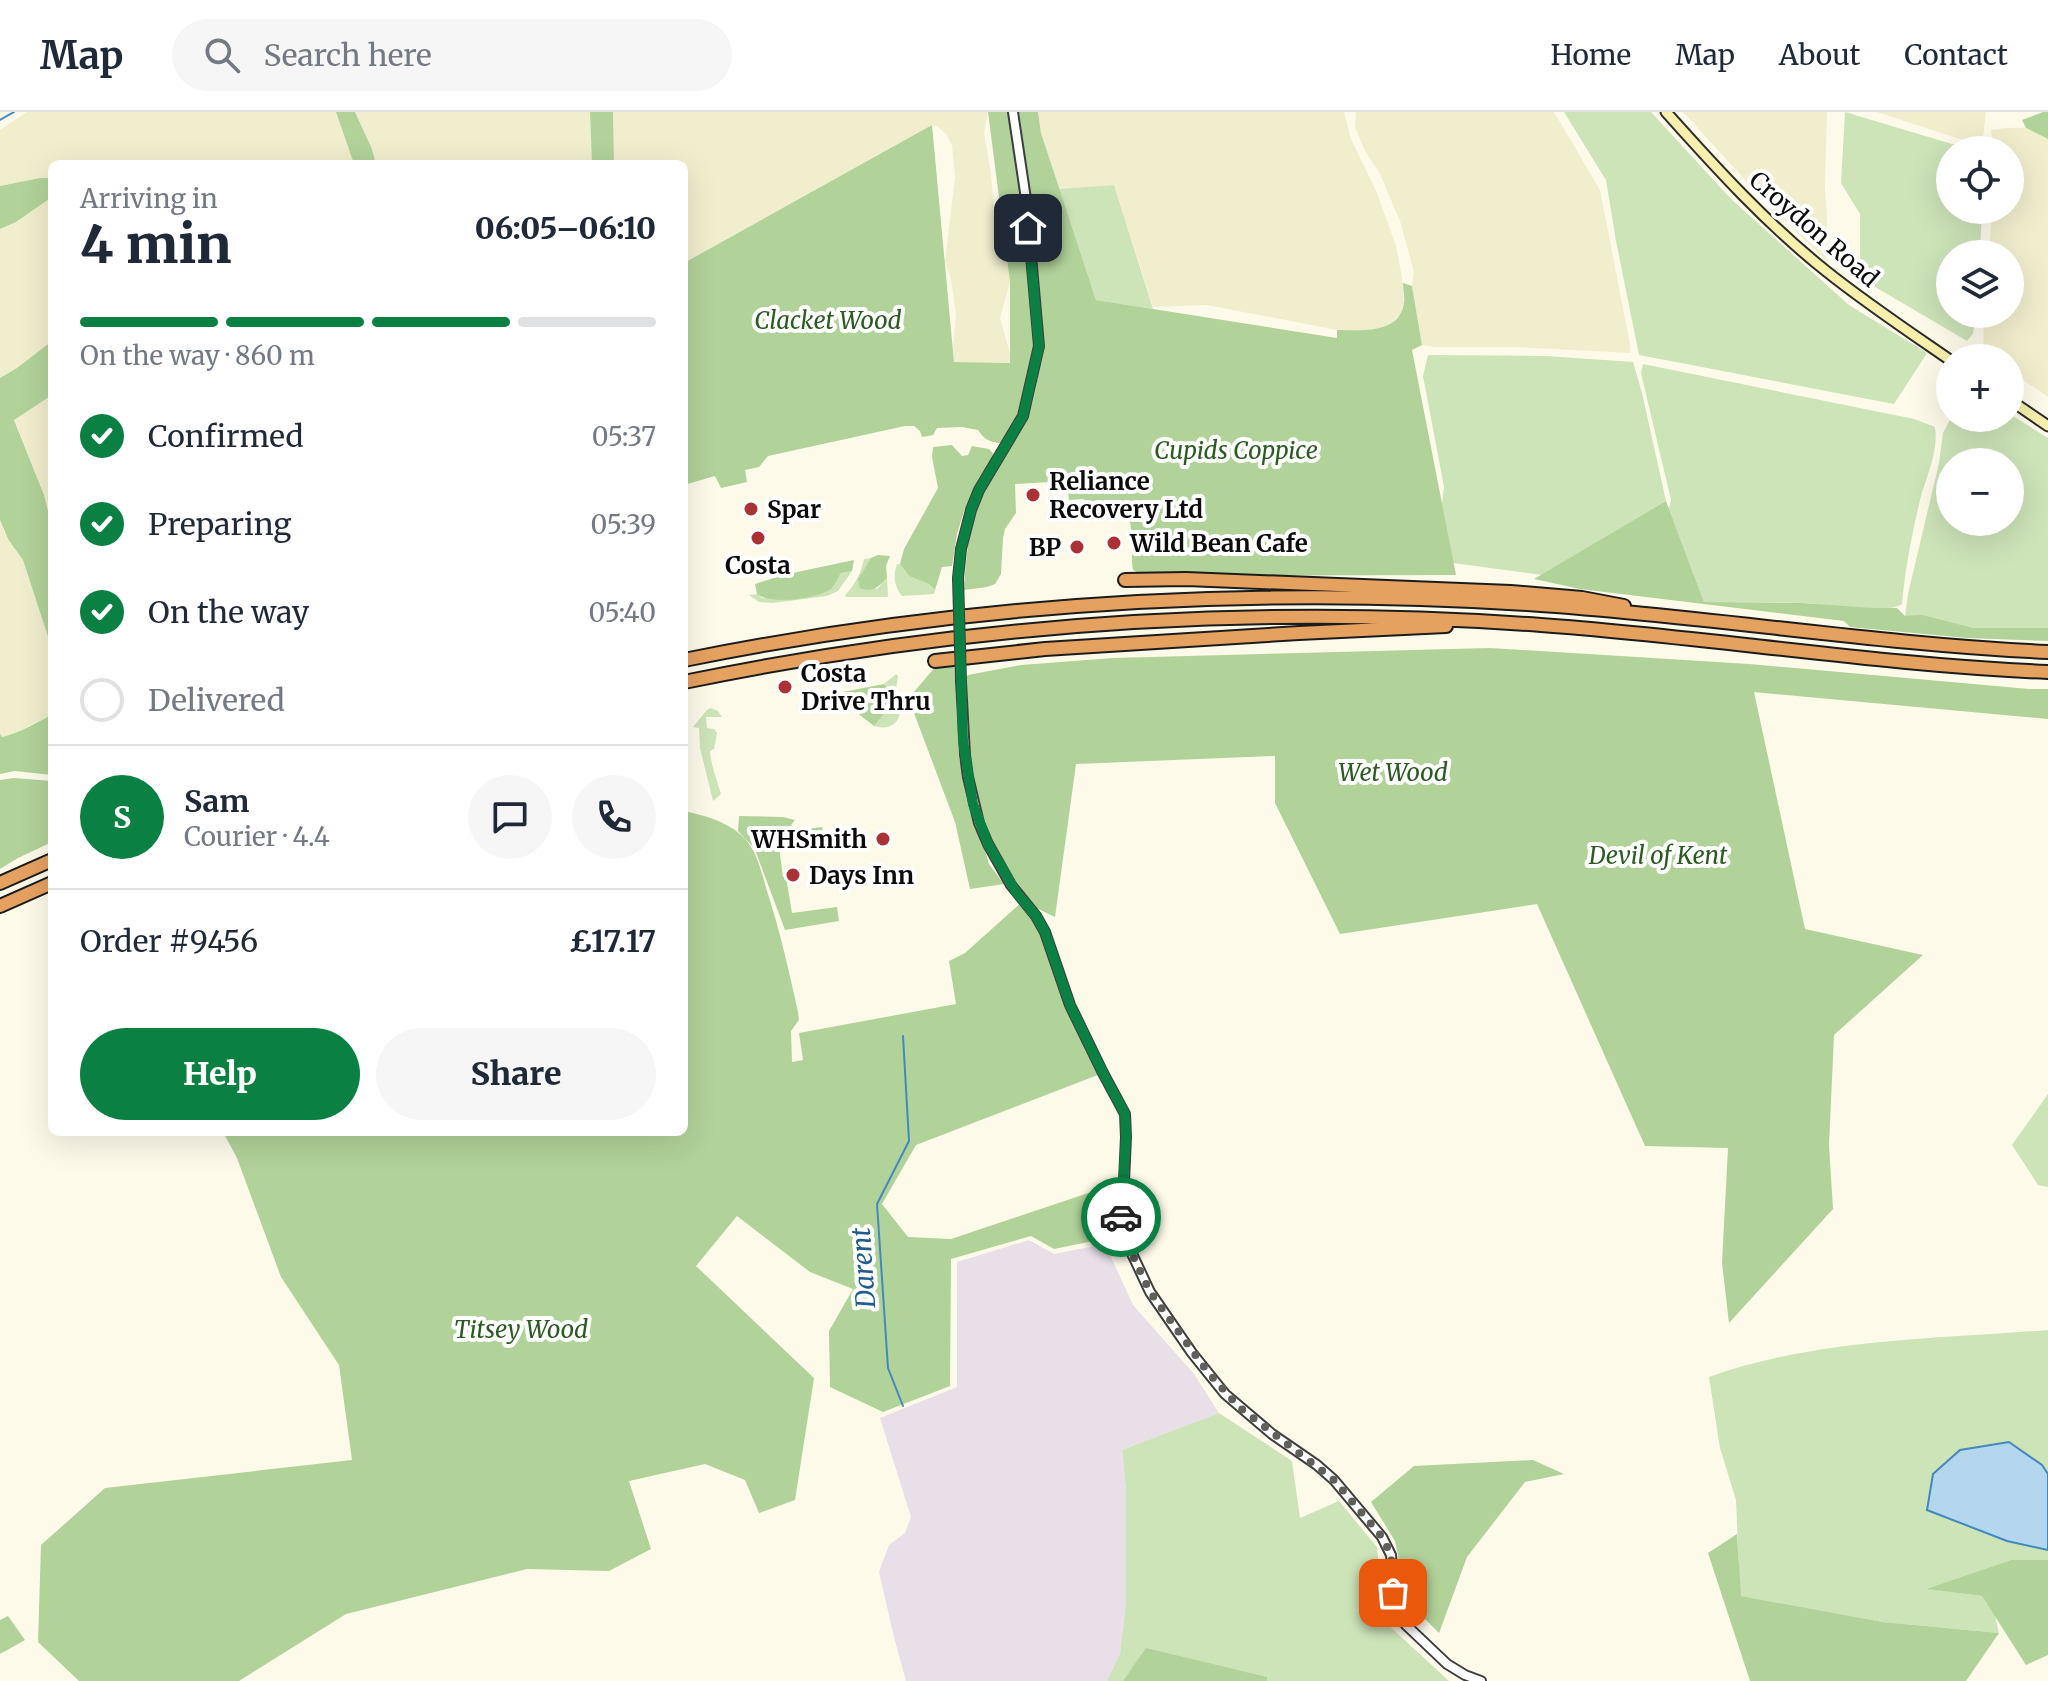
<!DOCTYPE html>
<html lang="en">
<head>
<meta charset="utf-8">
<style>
	body { margin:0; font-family:Merriweather,serif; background:#f6f6f7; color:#1f2937; height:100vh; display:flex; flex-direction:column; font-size:30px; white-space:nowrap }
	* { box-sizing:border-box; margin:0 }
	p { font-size:26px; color:#747a83 }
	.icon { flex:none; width:44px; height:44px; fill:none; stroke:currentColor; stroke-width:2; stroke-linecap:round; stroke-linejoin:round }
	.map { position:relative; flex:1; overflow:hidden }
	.sheet { position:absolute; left:48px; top:48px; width:640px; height:976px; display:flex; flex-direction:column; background:#fff; border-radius:12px; box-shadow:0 8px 32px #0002 }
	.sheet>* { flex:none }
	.controls { position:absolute; left:1936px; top:24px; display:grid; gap:16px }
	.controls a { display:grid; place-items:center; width:88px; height:88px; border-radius:50%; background:#fff; box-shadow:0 8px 32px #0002; font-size:40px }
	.pin { position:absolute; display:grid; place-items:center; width:68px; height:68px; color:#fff; margin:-34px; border-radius:16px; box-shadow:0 4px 12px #0006 }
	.courier { position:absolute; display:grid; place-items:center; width:80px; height:80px; margin:-40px; border:6px solid #0b8043; border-radius:50%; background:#fff; color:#222; box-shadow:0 2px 10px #0007 }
	.head em { font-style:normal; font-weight:800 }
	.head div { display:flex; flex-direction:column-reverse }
	.head { display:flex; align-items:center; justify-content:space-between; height:136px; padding:0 32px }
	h1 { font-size:52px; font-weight:800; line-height:60px }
	.bar { display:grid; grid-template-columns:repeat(4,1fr); gap:12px 8px; align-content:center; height:96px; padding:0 32px }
	.bar i { height:10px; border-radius:6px; background:#e0e1e3 }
	.bar .on { background:#0b8043 }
	.bar p { grid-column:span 4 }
	.line { display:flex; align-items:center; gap:20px; padding:0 32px; border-top:2px solid #e0e1e3 }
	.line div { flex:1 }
	.round { display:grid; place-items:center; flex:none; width:84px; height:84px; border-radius:42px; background:#f6f6f7 }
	ol { padding:0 32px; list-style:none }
	li { display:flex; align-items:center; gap:24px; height:88px }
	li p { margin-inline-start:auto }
	li .icon { padding:8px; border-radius:50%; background:#0b8043; color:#fff; stroke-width:4 }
	li:last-child { color:#747a83 }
	li i { width:44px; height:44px; border:4px solid #e0e1e3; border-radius:50% }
	.action { display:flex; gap:16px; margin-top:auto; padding:16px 32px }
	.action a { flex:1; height:92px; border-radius:48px; background:#0b8043; color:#fff; font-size:32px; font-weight:800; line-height:92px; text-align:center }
	.action a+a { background:#f6f6f7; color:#1f2937 }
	header { display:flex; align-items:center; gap:48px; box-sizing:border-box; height:112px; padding:0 40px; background:#fff; border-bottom:2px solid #e0e1e3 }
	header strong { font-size:38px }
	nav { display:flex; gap:44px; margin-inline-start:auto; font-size:28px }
	.search { width:560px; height:72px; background:#f6f6f7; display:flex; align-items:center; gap:20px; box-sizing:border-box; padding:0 28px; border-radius:44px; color:#747a83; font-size:30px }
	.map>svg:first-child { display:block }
</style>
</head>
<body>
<header>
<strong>Map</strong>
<div class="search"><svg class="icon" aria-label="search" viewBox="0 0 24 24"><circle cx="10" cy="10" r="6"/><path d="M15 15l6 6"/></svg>Search here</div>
<nav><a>Home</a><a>Map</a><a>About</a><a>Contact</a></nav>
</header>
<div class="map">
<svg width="2048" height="1569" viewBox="0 0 2048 1569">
	<rect width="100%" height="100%" fill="#fdfaea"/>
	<path fill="#e8dfe9" d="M1029,1128L1054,1142L1105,1132L1133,1193L1194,1262L1219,1301L1122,1338L1126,1378V1491L1120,1542L1107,1569H906L894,1525L879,1460L889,1433L905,1421L911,1405L880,1306L957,1275V1150Z"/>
	<path fill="#f0eecd" d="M27,0H336L354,52H52V66H40L0,74V18Z
		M355,0H590L592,52H376L372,37Z
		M613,0H988L984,21L991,61L996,123L1008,154L1010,170L1000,206L1010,241V251L954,250L953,234L956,202L951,168L945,149L955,65L952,33L947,23L938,15L932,13L684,151V52H614Z
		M1038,0H1344L1351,27L1377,81L1396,134L1403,171L1404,191L1401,201L1390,213L1375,219L1337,218L1207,193L1153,195L1114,73L1059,77L1041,21Z
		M1356,0H1554L1600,78L1630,232V241L1515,235H1436L1422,233L1412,174L1414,160L1400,109L1380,62L1364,37L1355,15Z
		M1683,0H1827L1825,75L1827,106L1826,149L1758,82Z
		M1877,0H1986L1982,34L1910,11Z
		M2006,16H2026L2048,27V285L2010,259V246H1990L1983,242L1984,202H2010V142H1989L1992,98H2010V38H1993L1991,18Z
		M52,85V229L17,256L0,266V117L16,110Z
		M52,283V415L44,383L14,307Z
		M0,409L6,424L23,448L52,537V603L30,613L17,622L2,625L0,622Z"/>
	<path fill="#cde3b8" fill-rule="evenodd" d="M1564,0H1651L1731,87L1849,193L1927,241L1894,292L1639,243L1616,129L1606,68Z
		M1845,0L1972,38H1950V98H1982L1980,142H1950V202H1976L1973,222L1967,229L1860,166V102L1841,71Z
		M1114,73L1153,197L1096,188L1059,77Z
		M1428,243L1546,244L1633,250L1642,281L1666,389L1542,463L1453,451L1442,392L1444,375L1423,264Z
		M1643,252L1914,307L1935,315C1939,340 1926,364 1920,388C1912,422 1905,457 1902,492C1887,503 1824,492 1803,491C1770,490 1737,491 1704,490L1669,397L1671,388L1641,261Z
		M2010,302L2048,326V516H1973L1905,504L1908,482L1939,351L1943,321L1951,306H2010ZM1950,350H2010V410H1950Z
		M871,446L858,467L877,477L887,466L888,484L887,485H846L845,483C855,473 861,461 864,447Z
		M897,452H900L909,464L929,472L935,478L934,482L902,484C894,474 893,465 897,452Z
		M852,459L838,479L827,484L773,491L759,490L749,483L757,482L762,486L832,476L841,461Z
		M896,562L898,564C898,565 896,577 896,578C896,585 900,592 900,599C899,614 886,618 874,614L888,597L890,580L884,572Z
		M711,596L718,599L722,605H706L707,616L714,617L717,621L714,637L710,639C711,655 717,667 721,682L713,689L700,636L699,616L693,615L707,598Z
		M2048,982V1075L2038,1073L2012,1033Z
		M2048,1218V1362L2042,1353L2007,1429L2048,1438V1448H2011L1930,1477L1982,1484L1995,1504L1999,1521L1883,1510L1740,1484L1736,1388L1720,1336L1709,1265C1814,1227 1937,1227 2048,1218Z
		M1219,1301L1292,1349L1300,1406L1339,1389L1377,1435L1384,1509L1449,1569H1267L1266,1565L1147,1537L1123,1569H1107L1120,1542L1126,1491V1378L1122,1338Z"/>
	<path fill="#b1d299" d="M336,0H355L372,37L376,52H354Z
		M590,0H613L614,52H592Z
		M988,0H1010L1020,81L1035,234L1019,301L1005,326L1000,331C990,331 983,326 978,318L962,315L937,316L933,323L922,325L920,319L914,314H905L768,344L759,355L745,358L747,370L721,376L715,364L684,373V151L932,13L954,250L1010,251V170Z
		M1019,0H1038L1041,21L1096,188L1337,226V218C1361,218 1399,223 1404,191C1405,185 1403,178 1403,171L1412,174L1422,233L1412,238L1456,463L1144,464L1133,458C1129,438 1140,398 1112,392C1103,391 1093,393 1085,393L1084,387L1069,388L1067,369L1015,372L1016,401L1005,417L1003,426L1001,462L995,472L987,475L964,478C967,425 972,396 1000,351C1011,333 1024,318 1030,298C1048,242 1040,184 1034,128C1029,85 1025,42 1019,0Z
		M2043,0H2048V27L2026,16L2022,8Z
		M40,66H52V85L16,110L0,117V74Z
		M52,229V283L14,308L44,383L52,415V537L23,448L8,427L0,408V266L17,256Z
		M952,333L962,344L968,343L972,334L989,337L993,341L992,348L964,399L957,422L952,454L942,455L935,478L929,472L909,464L900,452L904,437L938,376L932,345L933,335Z
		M1666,389L1704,490L1801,491L1872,496H1897L1905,504L1922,503L1973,516H2048V529L1967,526L1850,515L1844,509L1580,477L1534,467Z
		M878,443L890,444L886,454L887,466C878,475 873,481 860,476L858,467L871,446Z
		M854,448L852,459L841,461C838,466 835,473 831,477C816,487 771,493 757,482L755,472L783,463Z
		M1490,536L1749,552L2029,577H2048V607L1754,580L1805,817L1923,843L1834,923L1829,1033L1833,1097L1729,1211L1722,1151L1728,1036L1645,1034L1537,792L1340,822L1275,691V644L1076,652L1055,805L1026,791L1036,804L1103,961L916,1033L882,1092L908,1125L951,1127L1115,1072L1128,1122L1054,1137L1031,1124L951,1147L950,1274L883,1300L830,1275L829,1219L853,1177L810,1160L737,1104L696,1154L814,1266L795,1388L759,1401L745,1368L705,1352L629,1369L651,1437L609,1459L527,1457L346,1502L239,1569H79L38,1530L41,1433L105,1376L352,1348L339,1253L281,1165L237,1046L223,1020H684V699C705,704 724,708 741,723C757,737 761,759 767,779C780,819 789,859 798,900L799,908L791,919L792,950L803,948L799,921L956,892L949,849L965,841L1023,789L1011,773L973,692L961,570L968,563L1021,553L1113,546Z
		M954,551L959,647L989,752L1004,772L970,777L955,710L911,593L913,581L936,554Z
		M884,572L890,580L888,597L874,614L833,582Z
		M52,603V663L15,659L0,662V622L2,625C20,621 35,611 52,603Z
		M14,666L52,669V730L18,746L0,757V668Z
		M739,704L783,705L795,708L791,713L798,718L822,715L824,725L807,728L798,733L796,724L778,727L783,765H786L792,801L837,795L839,809L785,818L757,743L754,736L738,719Z
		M1533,1348L1564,1362L1525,1370L1467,1445L1439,1521L1408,1490L1395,1429L1371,1390L1414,1354Z
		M1737,1422L1741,1484L1883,1510L1999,1521L1966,1569H1750L1708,1441Z
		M2011,1448H2048V1543L2026,1553L1982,1484L1927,1477Z
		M8,1504L25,1528L0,1542V1508Z
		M1146,1536L1267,1565V1569H1123Z"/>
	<path fill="#b4d7ef" stroke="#4389be" stroke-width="2" d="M2009,1330L2042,1353L2048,1362V1438L2007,1429L1927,1398L1933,1362L1960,1338Z"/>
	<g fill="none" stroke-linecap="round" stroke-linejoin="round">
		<path stroke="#4389be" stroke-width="2" d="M0,8L14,0
			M903,924L909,1029L877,1092L888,1256L903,1294"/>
		<g stroke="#3e3e3e" stroke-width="12">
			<path id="tertiary" d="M958,466L961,437L971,398L979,378L1023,304L1039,234L1026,87L1013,0
				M961,570L965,643L968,665L979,711L988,732L1011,773L1036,804L1045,820L1070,893L1103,961L1125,1002L1126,1025L1122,1113L1127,1131L1150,1180L1192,1241L1225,1282L1272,1322L1317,1353L1334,1368L1382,1425L1391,1443L1396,1495L1406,1513L1447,1552L1465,1563L1481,1569"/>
		</g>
		<g stroke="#2d2d2d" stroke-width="13">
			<path id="secondary" d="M1666,0C1716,56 1767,112 1826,159C1866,191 1908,219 1950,248
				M2010,288L2048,314"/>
		</g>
		<g stroke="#1c1c1c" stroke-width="16">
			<path id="motorway" d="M1125,468L1186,467L1511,480L1582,486L1624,494
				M684,548C961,492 1245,474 1527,492C1701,503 1873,532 2048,540
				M935,549L1045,537L1299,521L1446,514
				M684,570C965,512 1255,492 1541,513C1710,525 1878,553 2048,560
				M0,771L52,748
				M0,794L52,771"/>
		</g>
		<use href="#tertiary" stroke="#fff" stroke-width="8"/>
		<use href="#secondary" stroke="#f6f0ac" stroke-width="9"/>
		<use href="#motorway" stroke="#e5a160" stroke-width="12"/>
		<g stroke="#3e3e3e" stroke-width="12" stroke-linecap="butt">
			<path id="tertiary-bridge" d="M958,466L961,570"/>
		</g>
		<use href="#tertiary-bridge" stroke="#fff" stroke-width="8"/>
	</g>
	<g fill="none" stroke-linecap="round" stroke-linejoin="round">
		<path stroke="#605f59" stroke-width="8" stroke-dasharray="0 14.4" d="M1121,1105L1127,1131L1150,1180L1207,1259L1239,1295L1334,1368L1382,1425L1391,1443L1393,1481"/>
		<path stroke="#0b8043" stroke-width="10" d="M1028,116L1039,234L1023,304L979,378L971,398L961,437L958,466L963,629L973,692L988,732L1016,780L1036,804L1045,820L1070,893L1103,961L1125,1002L1126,1025L1121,1105"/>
	</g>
	<g fill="#ab3234" stroke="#fff" stroke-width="3">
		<circle cx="1033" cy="383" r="8"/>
		<circle cx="751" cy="397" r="8"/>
		<circle cx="758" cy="426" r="8"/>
		<circle cx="1114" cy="431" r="8"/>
		<circle cx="1077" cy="435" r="8"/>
		<circle cx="785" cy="575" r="8"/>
		<circle cx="883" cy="727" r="8"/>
		<circle cx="793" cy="763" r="8"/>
	</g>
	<g text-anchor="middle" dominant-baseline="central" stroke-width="8" stroke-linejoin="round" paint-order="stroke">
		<g font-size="24" fill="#0b0b0b" stroke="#fff">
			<text transform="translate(1814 117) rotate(41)">Croydon Road</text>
		</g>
		<g font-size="24" font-style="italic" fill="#2c5a23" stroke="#fff">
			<text x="828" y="208">Clacket Wood</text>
			<text x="1236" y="338">Cupids Coppice</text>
			<text x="1393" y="660">Wet Wood</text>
			<text x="1658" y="743">Devil of Kent</text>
			<text x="521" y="1217">Titsey Wood</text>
		</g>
		<g font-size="24" font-weight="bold" fill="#0b0b0b" stroke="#fff" text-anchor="start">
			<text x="1049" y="369">Reliance<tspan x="1049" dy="28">Recovery Ltd</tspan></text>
			<text x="767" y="397">Spar</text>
			<text x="1130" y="431">Wild Bean Cafe</text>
			<text x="1061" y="435" text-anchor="end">BP</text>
			<text x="758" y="453" text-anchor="middle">Costa</text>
			<text x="801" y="561">Costa<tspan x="801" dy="28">Drive Thru</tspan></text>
			<text x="867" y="727" text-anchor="end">WHSmith</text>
			<text x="809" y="763">Days Inn</text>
		</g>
		<g font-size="26" font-style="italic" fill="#225b8e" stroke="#fff">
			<text transform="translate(863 1156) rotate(-94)">Darent</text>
		</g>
	</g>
</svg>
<div class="controls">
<a><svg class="icon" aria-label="locate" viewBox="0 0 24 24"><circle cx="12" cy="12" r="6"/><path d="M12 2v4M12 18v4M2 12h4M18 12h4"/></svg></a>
<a><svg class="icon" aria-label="layers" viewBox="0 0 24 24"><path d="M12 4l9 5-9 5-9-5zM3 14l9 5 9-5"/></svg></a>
<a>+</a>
<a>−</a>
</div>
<div class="pin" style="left:1393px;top:1481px;background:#ea580c"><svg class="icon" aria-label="bag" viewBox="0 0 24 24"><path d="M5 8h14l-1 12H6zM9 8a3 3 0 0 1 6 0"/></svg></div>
<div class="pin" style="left:1028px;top:116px;background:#1f2937"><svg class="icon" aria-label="home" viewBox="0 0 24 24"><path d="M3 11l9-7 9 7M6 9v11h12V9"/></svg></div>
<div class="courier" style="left:1121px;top:1105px"><svg class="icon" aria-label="car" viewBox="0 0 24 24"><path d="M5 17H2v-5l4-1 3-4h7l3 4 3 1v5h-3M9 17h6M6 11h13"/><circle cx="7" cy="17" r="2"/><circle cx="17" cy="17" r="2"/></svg></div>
<section class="sheet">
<div class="head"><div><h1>4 min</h1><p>Arriving in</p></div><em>06:05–06:10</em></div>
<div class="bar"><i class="on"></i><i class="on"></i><i class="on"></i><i></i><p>On the way · 860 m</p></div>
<ol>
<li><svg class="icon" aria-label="check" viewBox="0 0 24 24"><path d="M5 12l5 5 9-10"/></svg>Confirmed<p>05:37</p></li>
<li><svg class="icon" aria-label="check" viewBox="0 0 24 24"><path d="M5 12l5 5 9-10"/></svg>Preparing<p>05:39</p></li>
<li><svg class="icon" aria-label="check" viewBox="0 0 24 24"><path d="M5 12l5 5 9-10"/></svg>On the way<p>05:40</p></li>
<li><i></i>Delivered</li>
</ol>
<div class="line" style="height:144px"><b class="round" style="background:#0b8043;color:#fff">S</b><div><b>Sam</b><p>Courier · 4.4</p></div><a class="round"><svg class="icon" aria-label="chat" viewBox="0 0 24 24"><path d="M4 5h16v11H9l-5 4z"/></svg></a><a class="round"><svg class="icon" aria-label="phone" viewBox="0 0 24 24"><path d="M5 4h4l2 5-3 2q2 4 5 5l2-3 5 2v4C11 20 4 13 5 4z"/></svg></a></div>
<div class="line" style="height:104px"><div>Order #9456</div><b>£17.17</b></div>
<div class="action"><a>Help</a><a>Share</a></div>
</section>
</div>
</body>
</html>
